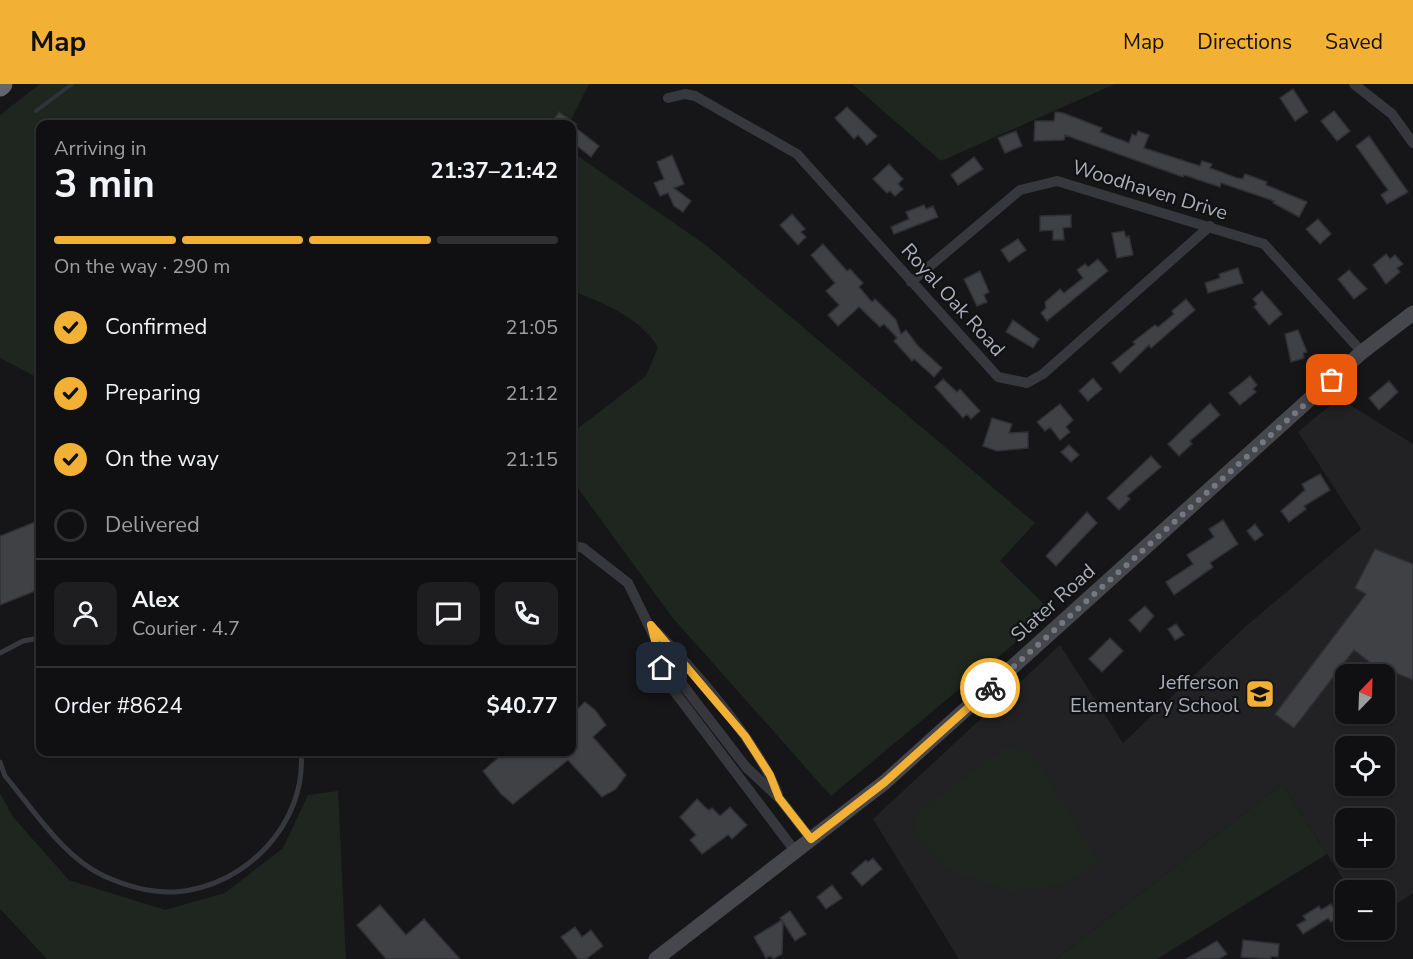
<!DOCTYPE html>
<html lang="en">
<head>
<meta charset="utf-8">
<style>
	body { margin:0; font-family:"Nunito Sans",sans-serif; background:#1e1e20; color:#f1f3f6; height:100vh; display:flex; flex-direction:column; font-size:22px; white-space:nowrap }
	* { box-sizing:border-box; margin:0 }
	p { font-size:20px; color:#9c9d9f }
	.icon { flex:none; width:33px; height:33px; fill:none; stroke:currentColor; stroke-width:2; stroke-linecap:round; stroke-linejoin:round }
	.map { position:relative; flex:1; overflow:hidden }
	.details { position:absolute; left:36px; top:36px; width:540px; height:636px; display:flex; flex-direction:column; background:#101012; border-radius:12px; box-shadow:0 2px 4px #0004,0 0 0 2px #303032 }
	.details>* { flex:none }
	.needle { width:39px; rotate:23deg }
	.controls { position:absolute; left:1335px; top:580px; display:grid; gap:12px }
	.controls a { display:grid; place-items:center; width:60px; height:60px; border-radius:12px; background:#101012; box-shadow:0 2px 4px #0004,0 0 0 2px #303032; font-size:30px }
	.pin { position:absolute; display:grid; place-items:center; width:51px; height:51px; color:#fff; margin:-26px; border-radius:12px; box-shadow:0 3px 9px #0006 }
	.courier { position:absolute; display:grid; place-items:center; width:60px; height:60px; margin:-30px; border:4px solid #f2b134; border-radius:50%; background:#fff; color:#222; box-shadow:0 2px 8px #0007 }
	.overview em { font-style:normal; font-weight:700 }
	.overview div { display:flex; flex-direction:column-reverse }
	.overview { display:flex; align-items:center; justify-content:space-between; height:102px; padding:0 18px }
	h1 { font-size:39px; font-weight:700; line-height:45px }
	.bar { display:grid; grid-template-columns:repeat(4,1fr); gap:9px 6px; align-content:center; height:72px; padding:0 18px }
	.bar i { height:8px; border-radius:4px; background:#303032 }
	.bar .selected { background:#f2b134 }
	.bar p { grid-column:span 4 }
	.line { display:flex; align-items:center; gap:15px; padding:0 18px; border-top:2px solid #303032 }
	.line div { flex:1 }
	.round { display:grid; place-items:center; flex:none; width:63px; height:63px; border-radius:12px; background:#1e1e20 }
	ol { padding:0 18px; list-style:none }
	li { display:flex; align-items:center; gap:18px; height:66px }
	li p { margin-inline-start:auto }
	li .icon { padding:6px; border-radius:50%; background:#f2b134; color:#111; stroke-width:4 }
	li:last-child { color:#9c9d9f }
	li i { width:33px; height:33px; border:3px solid #303032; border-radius:50% }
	header { display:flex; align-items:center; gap:36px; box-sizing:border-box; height:84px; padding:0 30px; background:#f2b134; color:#111 }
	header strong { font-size:28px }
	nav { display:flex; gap:33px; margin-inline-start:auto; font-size:21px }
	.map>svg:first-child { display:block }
</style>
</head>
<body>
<header>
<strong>Map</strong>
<nav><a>Map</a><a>Directions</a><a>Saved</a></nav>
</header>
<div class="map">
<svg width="1413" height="875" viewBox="0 0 1413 875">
	<rect width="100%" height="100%" fill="#161618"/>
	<path fill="#222225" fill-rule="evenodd" d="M1339,314L1413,360V809L1385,828L1384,807H1351L1282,700L1056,875H959L873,735L1060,561L1123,659L1246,542L1361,445L1298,348ZM1346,591H1384V630H1346ZM1346,663H1384V702H1346ZM1346,735H1384V774H1346Z"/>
	<path fill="#1e261f" d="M40,0H589L569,40H40V295L0,274V31Z
		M852,0H1115L941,77Z
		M572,68L707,162L1035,439L1000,477L1052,528L831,712L672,533L572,396V349L646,292L658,263C639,233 604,219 572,207Z
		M1006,663L1033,670L1099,778L1073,796L1043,805L1008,807L947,785L912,752L917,728Z
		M1282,700L1327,770L1157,875H1056Z
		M338,707L346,875H47L0,825V709L13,733L69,796L165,826L225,809L283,764L308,711Z"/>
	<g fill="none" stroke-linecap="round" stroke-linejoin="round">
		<path stroke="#2c353c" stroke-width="4" d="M36,27L72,0"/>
	</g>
	<path fill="#404145" stroke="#303034" stroke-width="1.5" d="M1293,5L1308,28L1295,37L1280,14Z
		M847,23L877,52L867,61L858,51L854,55L835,34Z
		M1334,27L1350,47L1337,57L1321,37Z
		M559,28L576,40H550Z
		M1055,28L1063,29L1102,44L1100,48L1129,59L1132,50L1136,52L1138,47L1149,51L1144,64L1200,82L1202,77L1212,80L1210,84L1237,94L1243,95L1245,90L1267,98L1266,101L1307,118L1299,133L1273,119L1274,117L1221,99L1220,103L1184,91L1183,93L1065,51L1064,56L1034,57L1035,37H1054Z
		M572,41L599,62L591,73L572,58Z
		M1016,47L1022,62L1005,69L998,54Z
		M1369,52L1408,108L1387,120L1381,111L1388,106L1356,62Z
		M672,71L684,100L674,104L691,117L683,128L674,122L668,109L660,112L654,99L664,95L657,78Z
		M974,73L983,85L958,101L951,91Z
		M889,80L903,95L898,100L903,105L895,112L890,107L887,109L873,95Z
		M924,121L926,125L933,122L938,133L894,150L891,143L909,135L906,128Z
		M792,130L805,145L801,148L806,153L798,161L780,141Z
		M1071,131V143L1063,144L1064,156H1053V146L1040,147V132Z
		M1318,135L1331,150L1320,160L1306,145Z
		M1124,147L1126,153L1129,152L1133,171L1117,174L1112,149Z
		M1018,155L1026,166L1009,178L1001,166Z
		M823,160L847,187L850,185L863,199L859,203L872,218L875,215L896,236L901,250L906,246L918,262L942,284L934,293L914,275L912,277L894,257L897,254L884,240L880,243L859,223L838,242L828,231L839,221L826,207L835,199L811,171Z
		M1386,170L1390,175L1395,171L1403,180L1397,184L1400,188L1386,200L1373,181Z
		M1098,175L1108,187L1047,237L1041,229L1046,224L1045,218L1060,205L1064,209L1083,194L1077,186L1085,180L1088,183Z
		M1238,184L1243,199L1208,209L1205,199L1220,194L1219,190Z
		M1349,186L1367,205L1354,215L1338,195Z
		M980,187L989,208L984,211L987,218L977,222L964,195Z
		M1262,207L1282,230L1269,241L1254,223L1257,220L1253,215Z
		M1186,215L1195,226L1151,264L1149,261L1120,289L1112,279L1135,260L1133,258L1138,254L1155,241L1158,243L1174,230L1172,227Z
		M1013,236L1039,255L1033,264L1006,248Z
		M1298,246L1307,268L1303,269L1304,274L1291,278L1285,250Z
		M1250,292L1257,301L1253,305L1256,308L1240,321L1229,309Z
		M1093,294L1102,305L1088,317L1079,307Z
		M943,295L957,308L960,305L980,327L971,335L967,330L963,334L935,303Z
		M1389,297L1398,308L1379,326L1369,314Z
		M1210,319L1220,331L1190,357L1192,360L1179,372L1168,360Z
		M1060,320L1073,336L1066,343L1070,348L1060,356L1050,343L1045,347L1037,338Z
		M992,334L1012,340L1009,349L1028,348V364L997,367L983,362Z
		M1069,361L1079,371L1071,378L1061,368Z
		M1151,372L1161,383L1127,412L1130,415L1119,426L1107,414Z
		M1320,390L1330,406L1304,422L1306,425L1289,438L1281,427L1305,406L1302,400Z
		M1087,428L1097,439L1056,482L1046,472Z
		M40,436V505L0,521V452Z
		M1223,436L1238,460L1210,479L1213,483L1174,511L1166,498L1193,480L1187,471L1214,453L1209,445Z
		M1255,440L1263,451L1255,457L1247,447Z
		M1375,465L1413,480V596L1379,582L1377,584L1354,566L1294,644L1275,630L1366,510L1355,504Z
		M1145,522L1154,532L1140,548L1129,536Z
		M1176,540L1184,551L1175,556L1168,545Z
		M1110,554L1123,567L1102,588L1089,575Z
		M585,618L595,626L606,641L593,653L626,691L616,705L602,713L568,676L513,720L501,710L483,687L505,668H572V630Z
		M697,715L705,723L709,726L712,724L720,732L730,723L747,741L732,755L728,751L702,770L690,756L696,751L680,733Z
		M873,774L882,785L862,802L851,789L866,776L868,778Z
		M832,801L842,814L826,825L817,813Z
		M1331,820L1339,833L1331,838L1328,834L1303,850L1297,841L1306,836L1303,832L1319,822L1321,826Z
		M380,821L406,851L424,835L460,875H386L357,841Z
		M790,827L806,850L795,857L783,838L782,870L773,875L771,872L766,874L754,853L782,836L780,834Z
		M575,843L582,853L591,846L603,862L586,875H578L561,853Z
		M1243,856L1279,860L1278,873L1271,872V875L1241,873Z
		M1217,857L1227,870L1219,875H1186Z"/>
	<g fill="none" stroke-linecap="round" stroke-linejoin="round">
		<path stroke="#37383d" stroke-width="5" d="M0,569L23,557L40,554
			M0,678L5,692C34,726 63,773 104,792C126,802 150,809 175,808C246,803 307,739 301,668"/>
		<path stroke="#37383d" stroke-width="10" d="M1354,0L1392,30L1413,59
			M668,14L685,10L695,12L797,70L998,293L1027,299L1043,290L1210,142
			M911,198L1020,106L1057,97L1264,160L1362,268
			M572,461L583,464L628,499L669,583L746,683L779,714L811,755
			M657,548C697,589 757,658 778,710
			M659,576L668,599L795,767"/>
		<path stroke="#45474d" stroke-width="15" d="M656,875L885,698L1362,268L1413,229"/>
		<path stroke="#63666e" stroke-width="21" d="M0,2L2,0"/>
	</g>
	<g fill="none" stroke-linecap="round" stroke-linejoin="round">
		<path stroke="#757880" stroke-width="6" stroke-dasharray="0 10.8" d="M990,604L1332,296"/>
		<path stroke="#f2b134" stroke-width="8" d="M662,584L651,541L745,652L770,691L779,714L811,755L885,698L990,604"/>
	</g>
	<defs>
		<g id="school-square" transform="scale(1.5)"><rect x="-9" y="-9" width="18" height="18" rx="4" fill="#f2b134" stroke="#111113"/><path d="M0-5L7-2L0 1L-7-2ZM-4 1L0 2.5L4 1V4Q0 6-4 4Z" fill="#111"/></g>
	</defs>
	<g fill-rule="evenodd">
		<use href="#school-square" x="1260" y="610"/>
	</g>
	<g text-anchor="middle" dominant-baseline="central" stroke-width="4.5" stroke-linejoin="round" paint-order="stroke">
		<g font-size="20" fill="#a8adb8" stroke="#111113">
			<text transform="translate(1150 106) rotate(17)">Woodhaven Drive</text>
			<text transform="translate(953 216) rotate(48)">Royal Oak Road</text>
			<text transform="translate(1053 519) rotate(-42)">Slater Road</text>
		</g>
		<g font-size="20" fill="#a8adb8" stroke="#111113" text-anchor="end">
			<text x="1239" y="598">Jefferson<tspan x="1239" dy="23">Elementary School</tspan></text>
		</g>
	</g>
</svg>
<div class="controls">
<a><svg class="needle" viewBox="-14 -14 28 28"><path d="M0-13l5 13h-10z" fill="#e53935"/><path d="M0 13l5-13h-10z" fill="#9c9d9f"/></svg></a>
<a><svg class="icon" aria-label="locate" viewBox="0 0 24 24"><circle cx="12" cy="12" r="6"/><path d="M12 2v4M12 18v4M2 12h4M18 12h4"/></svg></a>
<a>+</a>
<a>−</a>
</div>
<div class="pin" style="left:1332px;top:296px;background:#ea580c"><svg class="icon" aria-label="bag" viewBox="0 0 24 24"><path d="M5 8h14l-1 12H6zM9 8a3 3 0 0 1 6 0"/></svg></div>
<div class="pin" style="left:662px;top:584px;background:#1f2937"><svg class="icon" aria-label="home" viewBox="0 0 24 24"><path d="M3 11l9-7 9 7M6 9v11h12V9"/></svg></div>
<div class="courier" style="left:990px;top:604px"><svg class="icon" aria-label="bike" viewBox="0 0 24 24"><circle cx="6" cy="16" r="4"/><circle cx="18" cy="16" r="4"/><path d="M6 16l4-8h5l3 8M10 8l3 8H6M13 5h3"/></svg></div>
<section class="details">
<div class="overview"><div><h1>3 min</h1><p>Arriving in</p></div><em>21:37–21:42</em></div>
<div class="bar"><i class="selected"></i><i class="selected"></i><i class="selected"></i><i></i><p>On the way · 290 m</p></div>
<ol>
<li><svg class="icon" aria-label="check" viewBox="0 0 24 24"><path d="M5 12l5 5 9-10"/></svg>Confirmed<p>21:05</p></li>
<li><svg class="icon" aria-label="check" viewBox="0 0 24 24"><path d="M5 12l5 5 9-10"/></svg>Preparing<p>21:12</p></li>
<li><svg class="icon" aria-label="check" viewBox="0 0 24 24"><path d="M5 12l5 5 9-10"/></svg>On the way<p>21:15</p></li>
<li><i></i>Delivered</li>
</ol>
<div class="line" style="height:108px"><a class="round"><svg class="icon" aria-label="person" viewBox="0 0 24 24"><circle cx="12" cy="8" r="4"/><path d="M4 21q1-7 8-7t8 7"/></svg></a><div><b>Alex</b><p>Courier · 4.7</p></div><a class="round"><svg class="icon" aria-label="chat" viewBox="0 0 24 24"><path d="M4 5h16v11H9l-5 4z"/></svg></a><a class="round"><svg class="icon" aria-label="phone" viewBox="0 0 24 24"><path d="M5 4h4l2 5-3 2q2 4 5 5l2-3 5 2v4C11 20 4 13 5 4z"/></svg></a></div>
<div class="line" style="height:78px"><div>Order #8624</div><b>$40.77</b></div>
</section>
</div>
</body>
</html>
